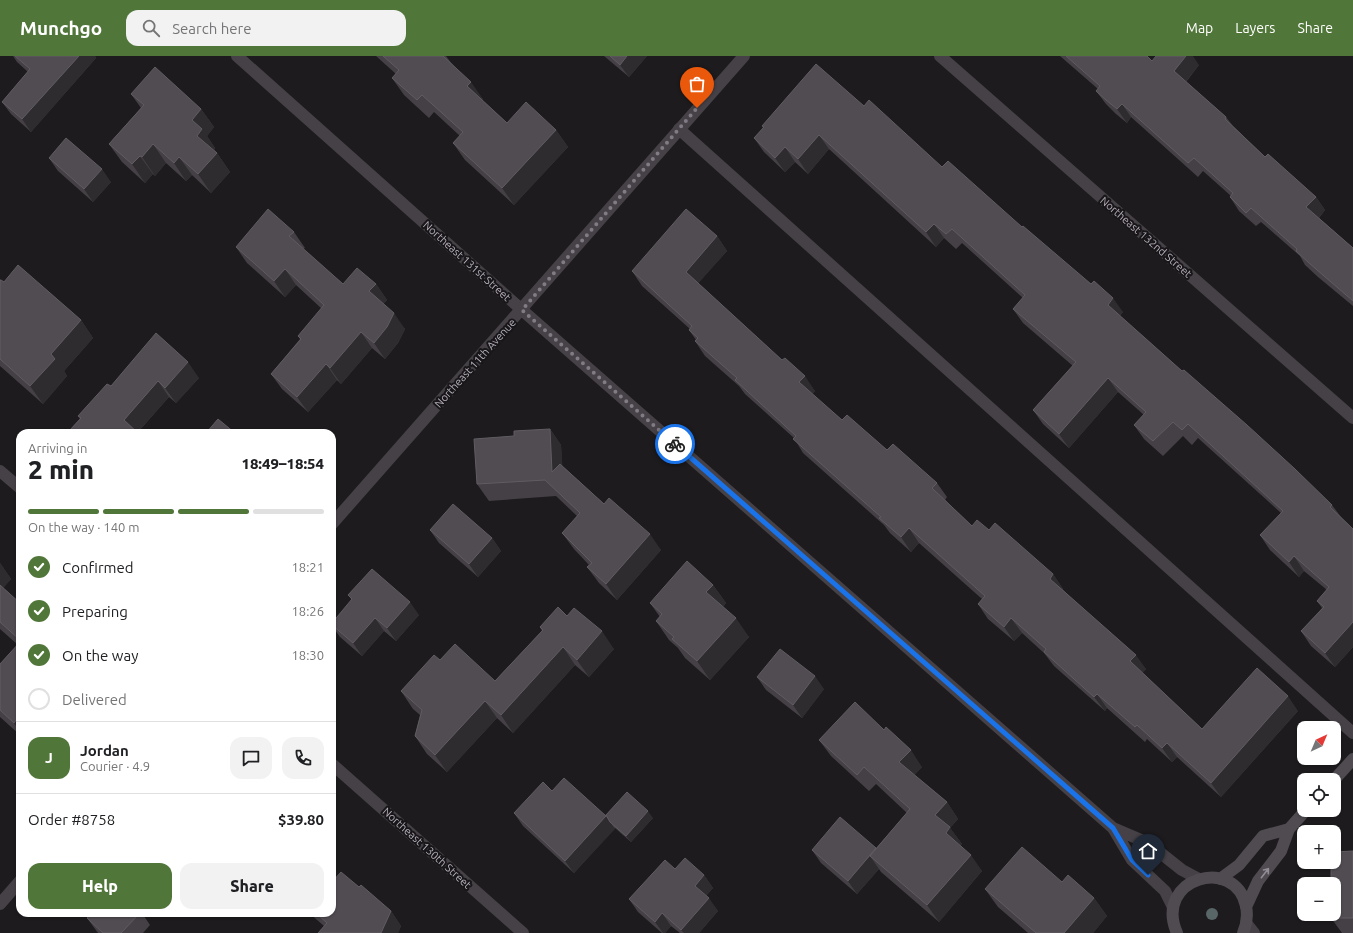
<!DOCTYPE html>
<html lang="en">
<head>
<meta charset="utf-8">
<style>
	body { margin:0; font-family:Ubuntu,sans-serif; background:#f2f2f2; color:#202124; height:100vh; display:flex; flex-direction:column; font-size:15px; white-space:nowrap }
	* { box-sizing:border-box; margin:0 }
	p { font-size:13px; color:#757577 }
	.icon { flex:none; width:22px; height:22px; fill:none; stroke:currentColor; stroke-width:2; stroke-linecap:round; stroke-linejoin:round }
	.map { position:relative; flex:1; overflow:hidden }
	.side { position:absolute; left:16px; top:373px; width:320px; height:488px; display:flex; flex-direction:column; background:#fff; border-radius:12px; box-shadow:0 1px 3px #0004 }
	.side>* { flex:none }
	.needle { width:26px; rotate:44deg }
	.tools { position:absolute; left:1297px; top:665px; display:grid; gap:8px }
	.tools a { display:grid; place-items:center; width:44px; height:44px; border-radius:8px; background:#fff; box-shadow:0 1px 3px #0004; font-size:20px }
	.pin { position:absolute; display:grid; place-items:center; width:34px; height:34px; color:#fff; margin:-41px -17px; border-radius:50% 50% 50% 0; rotate:-45deg; box-shadow:0 0 4px #0007 }
	.pin .icon { rotate:45deg }
	.courier { position:absolute; display:grid; place-items:center; width:40px; height:40px; margin:-20px; border:3px solid #1a73e8; border-radius:50%; background:#fff; color:#222; box-shadow:0 1px 5px #0007 }
	.summary em { font-style:normal; font-weight:800 }
	.summary div { display:flex; flex-direction:column-reverse }
	.summary { display:flex; align-items:center; justify-content:space-between; height:68px; padding:0 12px }
	h1 { font-size:26px; font-weight:800; line-height:30px }
	.bar { display:grid; grid-template-columns:repeat(4,1fr); gap:6px 4px; align-content:center; height:48px; padding:0 12px }
	.bar i { height:5px; border-radius:3px; background:#e0e0e0 }
	.bar .selected { background:#517639 }
	.bar p { grid-column:span 4 }
	.line { display:flex; align-items:center; gap:10px; padding:0 12px; border-top:1px solid #e0e0e0 }
	.line div { flex:1 }
	.round { display:grid; place-items:center; flex:none; width:42px; height:42px; border-radius:12px; background:#f2f2f2 }
	ol { padding:0 12px; list-style:none }
	li { display:flex; align-items:center; gap:12px; height:44px }
	li p { margin-inline-start:auto }
	li .icon { padding:4px; border-radius:50%; background:#517639; color:#fff; stroke-width:4 }
	li:last-child { color:#757577 }
	li i { width:22px; height:22px; border:2px solid #e0e0e0; border-radius:50% }
	.action { display:flex; gap:8px; margin-top:auto; padding:8px 12px }
	.action a { flex:1; height:46px; border-radius:12px; background:#517639; color:#fff; font-size:16px; font-weight:800; line-height:46px; text-align:center }
	.action a+a { background:#f2f2f2; color:#202124 }
	header { display:flex; align-items:center; gap:24px; box-sizing:border-box; height:56px; padding:0 20px; background:#517639; color:#fff }
	header strong { font-size:19px }
	nav { display:flex; gap:22px; margin-inline-start:auto; font-size:14px }
	.search { width:280px; height:36px; background:#f2f2f2; display:flex; align-items:center; gap:10px; box-sizing:border-box; padding:0 14px; border-radius:12px; color:#757577; font-size:15px }
	.map>svg:first-child { display:block }
</style>
</head>
<body>
<header>
<strong>Munchgo</strong>
<div class="search"><svg class="icon" aria-label="search" viewBox="0 0 24 24"><circle cx="10" cy="10" r="6"/><path d="M15 15l6 6"/></svg>Search here</div>
<nav><a>Map</a><a>Layers</a><a>Share</a></nav>
</header>
<div class="map">
<svg width="1353" height="877" viewBox="0 0 1353 877">
	<rect width="100%" height="100%" fill="#1d1b1d"/>
	<g fill="none" stroke-linecap="round" stroke-linejoin="round">
		<path stroke="#454146" stroke-width="12" d="M679,73L1353,677"/>
		<path stroke="#454146" stroke-width="12" d="M237,0L522,254L1113,772L1132,804L1165,835L1173,851
			M940,0L1353,362
			M0,415L20,432
			M332,468L744,0
			M332,708L523,877
			M1113,772L1148,787L1182,814L1199,823
			M0,848L20,825
			M1246,867L1254,877"/>
		<path stroke="#4f4b51" stroke-width="12" d="M1334,724L1353,703
			M1220,823L1239,809L1263,780L1289,773
			M1246,851L1258,825L1281,795L1289,773L1306,754
			M1177,877C1153,822 1235,799 1246,850C1248,860 1247,868 1243,877"/>
	</g>
	<circle fill="#586667" cx="1212" cy="858" r="6"/>
	<path fill="#444045" d="M13,0H95L96,2L31,76L11,58L2,46L28,16L17,6Z
		M376,0H446L452,8L483,43L482,44L507,67L556,74L568,91L514,149L465,104L453,87L460,80L434,56L429,62L404,39L392,22L396,18Z
		M604,0H647L629,21Z
		M1060,0H1147L1152,5L1199,9L1186,26L1226,61L1233,70L1265,101L1316,141L1325,154L1319,162L1353,192V250L1318,221L1305,209L1300,200L1261,166L1256,170L1239,155L1230,141L1231,140L1203,115L1198,121L1131,61L1127,67L1116,58L1106,48L1096,35L1098,33Z
		M131,38L201,53L214,71L207,80L215,92L214,94L217,97L230,116L211,137L192,119L186,125L166,107L155,120L153,118L145,127L122,106L109,88L141,52Z
		M864,50L942,111L1022,171L1123,256L1120,260L1332,449L1341,461L1353,473V591L1335,611L1311,590L1301,575L1322,552L1317,545L1327,534L1304,515L1299,521L1270,494L1260,479L1281,457L1198,382L1192,389L1183,380L1163,400L1144,383L1134,369L1144,359L1118,336L1069,392L1043,368L1033,354L1073,310L1023,267L1013,253L1023,242L962,187L956,193L944,182L936,191L829,93L808,118L795,106L785,116L764,96L754,82L763,72L762,70Z
		M49,102L111,126L93,146L58,115Z
		M294,176L305,192L303,193L343,228H376L387,244L383,248L405,273L398,287L385,303L372,292L341,328L337,324L308,356L282,333L271,318L300,283L298,280L322,253L296,229L285,241L247,207L236,191Z
		M717,180L727,195L698,227L815,335L812,338L842,364L937,427L947,441L945,444L972,470L989,474L1053,518L1063,533V534L1146,613L1142,617L1202,673L1298,655L1221,741L1177,701L1172,706L1147,683L1145,686L1107,652L1105,655L1054,610L1044,597L1022,577L1014,585L988,563L978,548L982,543L919,487L911,496L890,477L884,469L803,397L794,382L745,338L739,330L705,300L695,285L696,284L689,274L690,273L642,230L632,215Z
		M0,224L81,264L93,282L64,315L67,320L43,348L0,310Z
		M199,322L176,347L169,341L138,376V377H70L69,375L80,363L78,360L111,330Z
		M550,373L561,389L562,410L604,448L661,494L617,544L599,527L587,511L589,509L574,493L562,477L577,460L556,440L489,445L477,428L514,380Z
		M430,474L492,482L501,495L478,521L439,487Z
		M0,507L11,523L3,532L20,547V679L0,661V608L18,589L0,573Z
		M713,529L726,547L723,551L749,581L710,624L685,602L678,592L669,584L656,565L660,561L650,547Z
		M348,539L419,559L396,585L384,575L362,600L340,581L332,570V567L352,544Z
		M567,560L614,593L589,621L575,609L513,677L497,662L447,716L427,698L415,680L420,659L413,653L401,635L495,625L542,575L540,571Z
		M757,621L824,633L802,662L766,634Z
		M819,684L922,711L914,719L947,746L958,763L950,772L962,788L960,789L982,815L939,866L881,816L879,813L857,838L821,807L812,794L876,792L907,757L876,728L869,735L831,700Z
		M552,735L606,759L653,762L631,786L615,772L574,817L523,770L514,757Z
		M1353,795V877H1342L1331,862Z
		M675,813L704,819L713,832L706,840L718,855L699,877H680L671,870L665,877H662L638,856L629,843Z
		M1062,826L1094,842L1107,860L1093,877H1028L998,851L985,833Z
		M359,831L391,855L401,870L398,877H318L324,870L309,857H332Z
		M92,857H142L150,869L143,877H98L87,862Z"/>
	<path fill="#2f2c30" d="M79,0H95L96,2L31,76L22,63Z
		M627,0H647L629,21L620,9Z
		M1186,0H1193L1199,9L1183,29L1174,15Z
		M471,26L483,43L479,47L467,30Z
		M1122,48L1131,61L1127,67L1117,53Z
		M201,53L214,71L207,80L215,92L210,98L197,80L192,64Z
		M556,74L568,91L514,149L502,132Z
		M819,79L829,93L808,118L798,103Z
		M153,88L166,107L155,120L142,101Z
		M785,91L795,106L785,116L775,102Z
		M217,97L230,116L211,137L198,118Z
		M140,100L153,118L145,127L132,108Z
		M179,101L192,119L186,125L174,107Z
		M102,113L111,126L93,146L84,133Z
		M1316,141L1325,154L1316,165L1306,151Z
		M934,168L944,182L936,191L926,176Z
		M717,180L727,195L696,230L686,216Z
		M285,213L296,229L285,241L274,225Z
		M376,228L387,244L380,251L369,235Z
		M1113,242L1123,256L1117,263L1108,249Z
		M394,257L405,273L398,287L385,303L374,287Z
		M81,264L93,282L64,315L67,320L43,348L30,330L51,298Z
		M361,276L372,292L341,328L330,312Z
		M188,306L199,322L176,347L165,332Z
		M326,308L337,324L308,356L297,341Z
		M805,320L815,335L809,341L799,326Z
		M1108,322L1118,336L1069,392L1059,378Z
		M158,325L169,341L137,377L124,364Z
		M550,373L561,389L564,432L552,416Z
		M909,472L919,487L911,496L901,481Z
		M650,478L661,494L617,544L606,528Z
		M492,482L501,495L478,521L469,508Z
		M1294,500L1304,515L1299,521L1289,506Z
		M0,507L11,523L0,536Z
		M1053,518L1063,533L1060,537L1050,523Z
		M713,529L726,547L719,555L706,536Z
		M410,546L419,559L396,585L387,572Z
		M375,562L384,575L362,600L353,587Z
		M736,562L749,581L710,624L697,605Z
		M1011,562L1022,577L1014,585L1004,571Z
		M1353,566V591L1335,611L1325,597Z
		M602,575L614,593L589,621L577,604Z
		M563,591L575,609L513,677L501,659Z
		M1136,599L1146,613L1140,620L1130,605Z
		M815,620L824,633L802,662L793,649Z
		M1097,638L1107,652L1105,655L1094,641Z
		M1288,640L1298,655L1221,741L1211,727Z
		M485,645L497,662L447,716L435,699Z
		M20,659V676L14,667Z
		M1167,687L1177,701L1172,706L1162,692Z
		M911,694L922,711L911,723L899,706Z
		M947,746L958,763L950,772L962,788L957,793L946,777L935,759Z
		M648,755L653,762L631,786L626,780Z
		M606,760L615,773L574,817L565,805Z
		M971,799L982,815L939,866L927,849Z
		M870,800L879,813L857,838L848,825Z
		M704,819L713,832L704,842L695,830Z
		M709,842L718,855L699,877H684L681,874Z
		M1094,842L1107,860L1093,877H1064Z
		M391,855L401,870L398,877H381Z
		M662,857L671,870L665,877H663L655,866Z"/>
	<path fill="#504c52" stroke="#605c62" d="M15,0H79L22,63L2,46L30,13Z
		M383,0H443L471,26L467,30L507,67L526,46L556,74L502,132L453,87L463,76L422,39L417,44L392,22L399,14Z
		M610,0H627L620,9Z
		M1066,0H1147L1152,5L1156,0H1186L1174,15L1226,61L1225,63L1265,101L1268,98L1316,141L1306,151L1353,192V245L1309,207L1296,195L1297,193L1251,152L1246,157L1230,141L1233,137L1194,102L1188,107L1122,48L1117,53L1106,44L1096,35L1100,30Z
		M816,8L864,50L869,44L942,111L948,105L1022,171L1023,170L1091,228L1094,225L1113,242L1108,249L1182,315L1184,314L1247,369L1295,413L1332,449L1330,451L1353,473V566L1325,597L1301,575L1324,551L1317,545L1329,531L1294,500L1289,506L1260,479L1283,455L1188,368L1182,374L1173,366L1153,385L1134,369L1146,356L1108,322L1059,378L1033,354L1076,306L1013,253L1025,239L952,173L946,178L934,168L926,176L819,79L798,103L785,91L775,102L754,82L764,71L762,70Z
		M155,11L201,53L192,64L202,73L197,80L217,97L198,118L179,101L174,107L153,88L142,101L140,100L132,108L109,88L144,49L131,38Z
		M66,82L102,113L84,133L49,102Z
		M268,153L294,176L289,180L343,228L357,212L376,228L369,235L394,257L387,271L374,287L361,276L330,312L326,308L297,341L271,318L301,283L298,280L324,249L285,213L274,225L236,191Z
		M686,153L717,180L686,216L782,304L785,302L805,320L799,326L842,364L847,359L887,394L893,388L937,427L932,432L972,470L977,464L989,474L995,467L1053,518L1050,523L1136,599L1130,605L1202,673L1257,612L1288,640L1211,727L1167,687L1162,692L1137,669L1135,671L1097,638L1094,641L1044,596L1046,593L1011,562L1004,571L978,548L985,540L909,472L901,481L879,462L881,461L793,383L796,380L735,324L737,322L695,285L698,282L689,274L692,270L632,215Z
		M18,209L81,264L51,298L55,303L30,330L0,303V224H1L4,226Z
		M156,277L188,306L165,332L158,325L124,364L138,377H71L69,375L81,362L78,360L107,328L111,330Z
		M218,363L235,377H206Z
		M550,373L552,416L560,408L604,448L609,442L650,478L606,528L587,511L592,507L562,477L580,457L545,424L477,428L474,383L514,380V375Z
		M453,448L492,482L469,508L430,474Z
		M687,505L713,529L706,536L736,562L697,605L672,583L674,581L656,565L662,558L650,547Z
		M372,513L410,546L387,572L375,562L353,587L332,569V567L352,543L348,539Z
		M0,529L20,547V584L0,566Z
		M558,551L567,560L574,552L602,575L577,604L563,591L501,659L485,645L435,699L415,680L422,654L401,635L434,599L440,604L455,588L495,625L543,574L540,571Z
		M20,586V659L14,667L0,654V608Z
		M780,593L815,620L793,649L757,621Z
		M855,646L884,674L886,671L911,694L899,706L947,746L935,759L950,771L946,777L971,799L927,849L870,800L910,753L864,711L857,719L819,684Z
		M564,722L606,760L565,805L514,757L543,726L552,735Z
		M627,736L648,755L626,780L610,766L606,759Z
		M840,761L876,792L848,825L812,794Z
		M1022,791L1062,826L1068,819L1094,842L1064,877H1036L985,833Z
		M1353,795V862H1331V858H1334V828H1331V806H1334V796Z
		M685,802L704,819L695,830L709,842L681,874L662,857L655,866L629,843L665,804L675,813Z
		M341,816L359,831L361,829L391,855L381,877H318L327,867L316,857H332V826Z
		M92,857H140L121,877H103L87,862Z"/>
	<defs><path id="oneway-shaft" d="M-6 0H5M1.5-3L5.5 0L1.5 3" fill="none" stroke-width="1.6" stroke-linecap="round" stroke-linejoin="round"/></defs>
	<use stroke="#928c96" href="#oneway-shaft" transform="translate(1265 817) rotate(-52)"/>
	<g fill="none" stroke-linecap="round" stroke-linejoin="round">
		<path stroke="#807b84" stroke-width="4" stroke-dasharray="0 7.2" d="M675,388L522,254L697,52"/>
		<path stroke="#1a73e8" stroke-width="5" d="M675,388L1113,772L1132,804L1148,819"/>
	</g>
	<g text-anchor="middle" dominant-baseline="central" stroke-width="4" stroke-linejoin="round" paint-order="stroke">
		<g font-size="11" fill="#b6afbb" stroke="#181618">
			<text transform="translate(1146 181) rotate(41)">Northeast 132nd Street</text>
			<text transform="translate(467 205) rotate(42)">Northeast 131st Street</text>
			<text transform="translate(475 307) rotate(-48)">Northeast 11th Avenue</text>
			<text transform="translate(427 792) rotate(42)">Northeast 130th Street</text>
		</g>
	</g>
</svg>
<div class="tools">
<a><svg class="needle" viewBox="-14 -14 28 28"><path d="M0-13l5 13h-10z" fill="#e53935"/><path d="M0 13l5-13h-10z" fill="#757577"/></svg></a>
<a><svg class="icon" aria-label="locate" viewBox="0 0 24 24"><circle cx="12" cy="12" r="6"/><path d="M12 2v4M12 18v4M2 12h4M18 12h4"/></svg></a>
<a>+</a>
<a>−</a>
</div>
<div class="pin" style="left:697px;top:52px;background:#ea580c"><svg class="icon" aria-label="bag" viewBox="0 0 24 24"><path d="M5 8h14l-1 12H6zM9 8a3 3 0 0 1 6 0"/></svg></div>
<div class="pin" style="left:1148px;top:819px;background:#1f2937"><svg class="icon" aria-label="home" viewBox="0 0 24 24"><path d="M3 11l9-7 9 7M6 9v11h12V9"/></svg></div>
<div class="courier" style="left:675px;top:388px"><svg class="icon" aria-label="bike" viewBox="0 0 24 24"><circle cx="6" cy="16" r="4"/><circle cx="18" cy="16" r="4"/><path d="M6 16l4-8h5l3 8M10 8l3 8H6M13 5h3"/></svg></div>
<section class="side">
<div class="summary"><div><h1>2 min</h1><p>Arriving in</p></div><em>18:49–18:54</em></div>
<div class="bar"><i class="selected"></i><i class="selected"></i><i class="selected"></i><i></i><p>On the way · 140 m</p></div>
<ol>
<li><svg class="icon" aria-label="check" viewBox="0 0 24 24"><path d="M5 12l5 5 9-10"/></svg>Confirmed<p>18:21</p></li>
<li><svg class="icon" aria-label="check" viewBox="0 0 24 24"><path d="M5 12l5 5 9-10"/></svg>Preparing<p>18:26</p></li>
<li><svg class="icon" aria-label="check" viewBox="0 0 24 24"><path d="M5 12l5 5 9-10"/></svg>On the way<p>18:30</p></li>
<li><i></i>Delivered</li>
</ol>
<div class="line" style="height:72px"><b class="round" style="background:#517639;color:#fff">J</b><div><b>Jordan</b><p>Courier · 4.9</p></div><a class="round"><svg class="icon" aria-label="chat" viewBox="0 0 24 24"><path d="M4 5h16v11H9l-5 4z"/></svg></a><a class="round"><svg class="icon" aria-label="phone" viewBox="0 0 24 24"><path d="M5 4h4l2 5-3 2q2 4 5 5l2-3 5 2v4C11 20 4 13 5 4z"/></svg></a></div>
<div class="line" style="height:52px"><div>Order #8758</div><b>$39.80</b></div>
<div class="action"><a>Help</a><a>Share</a></div>
</section>
</div>
</body>
</html>
